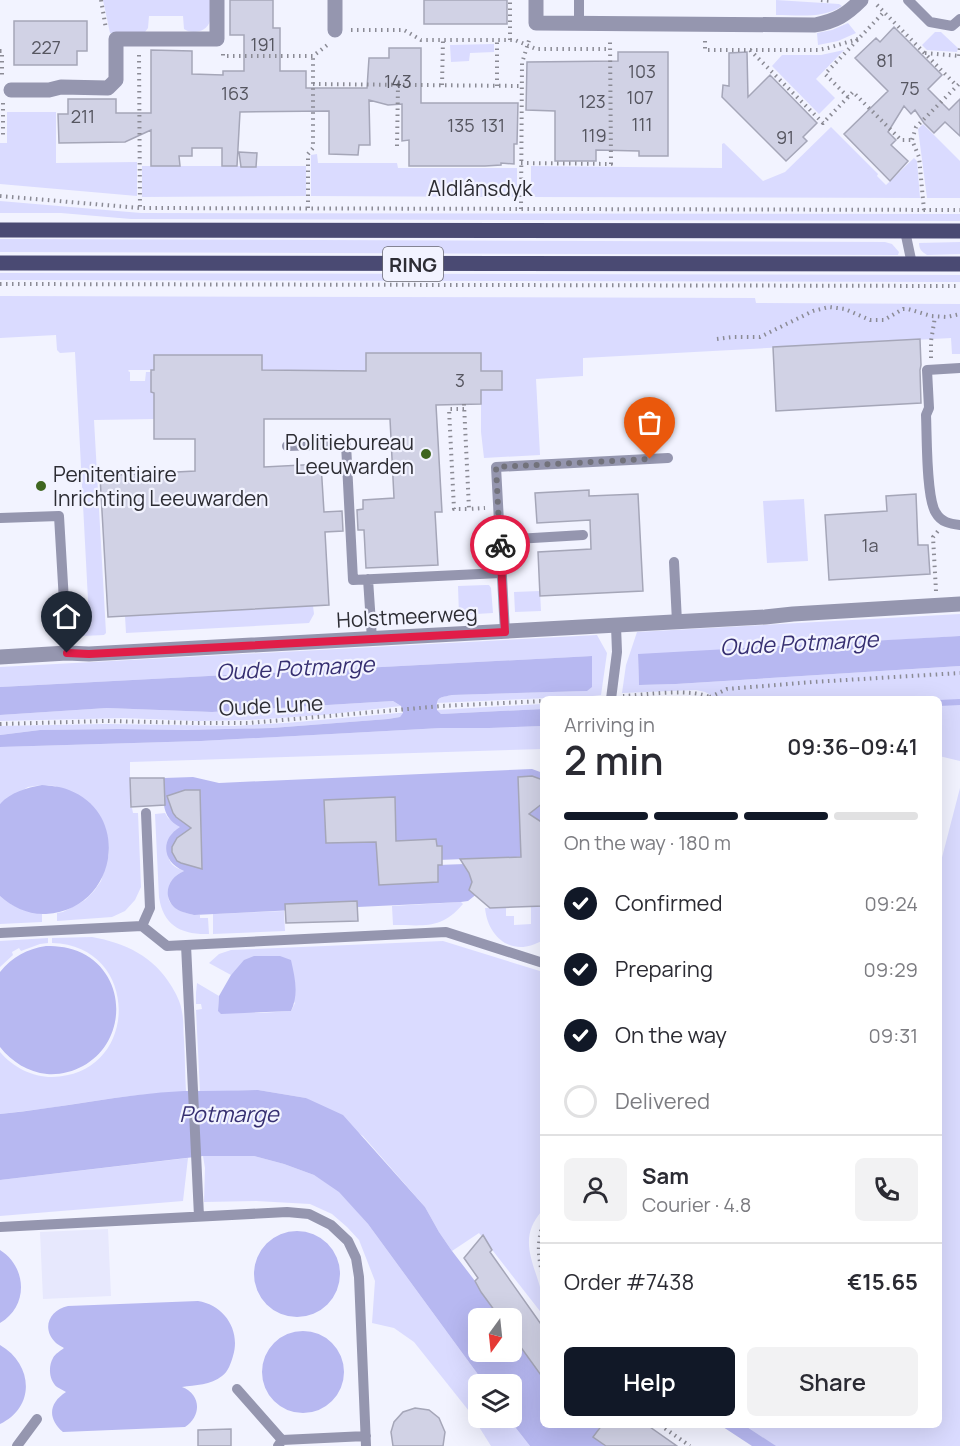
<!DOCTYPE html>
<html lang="en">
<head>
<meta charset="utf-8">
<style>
	body { margin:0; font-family:Manrope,sans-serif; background:#f2f2f3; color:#2b2b33; height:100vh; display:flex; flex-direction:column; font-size:22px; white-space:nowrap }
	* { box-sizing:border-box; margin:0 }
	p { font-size:20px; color:#7c7c81 }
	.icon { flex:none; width:33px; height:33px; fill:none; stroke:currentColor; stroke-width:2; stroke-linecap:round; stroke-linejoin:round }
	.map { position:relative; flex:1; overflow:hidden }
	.details { position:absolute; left:540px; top:696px; width:402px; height:732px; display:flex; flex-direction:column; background:#fff; border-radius:9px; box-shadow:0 6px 24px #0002 }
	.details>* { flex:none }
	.needle { width:39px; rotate:195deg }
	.fabs { position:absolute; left:468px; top:1308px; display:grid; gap:12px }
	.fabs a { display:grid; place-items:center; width:54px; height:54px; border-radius:9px; background:#fff; box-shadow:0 6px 24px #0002; font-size:30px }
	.pin { position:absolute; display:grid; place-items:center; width:51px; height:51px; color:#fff; margin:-62px -26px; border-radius:50% 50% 50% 0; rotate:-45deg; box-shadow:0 0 6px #0007 }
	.pin .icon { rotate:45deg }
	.courier { position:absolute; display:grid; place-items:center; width:60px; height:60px; margin:-30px; border:4px solid #e11d48; border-radius:50%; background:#fff; color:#222; box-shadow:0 2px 8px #0007 }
	.head em { font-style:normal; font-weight:600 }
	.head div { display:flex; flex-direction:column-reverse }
	.head { display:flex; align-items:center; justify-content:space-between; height:102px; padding:0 24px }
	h1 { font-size:39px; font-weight:600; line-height:45px }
	.bar { display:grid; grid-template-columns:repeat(4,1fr); gap:9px 6px; align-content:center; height:72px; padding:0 24px }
	.bar i { height:8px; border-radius:4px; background:#e1e1e2 }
	.bar .on { background:#111827 }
	.bar p { grid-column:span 4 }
	.line { display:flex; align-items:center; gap:15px; padding:0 24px; border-top:2px solid #e1e1e2 }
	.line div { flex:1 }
	.round { display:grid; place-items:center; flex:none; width:63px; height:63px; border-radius:9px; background:#f2f2f3 }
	ol { padding:0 24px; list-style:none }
	li { display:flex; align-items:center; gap:18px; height:66px }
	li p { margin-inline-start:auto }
	li .icon { padding:6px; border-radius:50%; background:#111827; color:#fff; stroke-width:4 }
	li:last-child { color:#7c7c81 }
	li i { width:33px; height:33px; border:3px solid #e1e1e2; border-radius:50% }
	.cta { display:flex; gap:12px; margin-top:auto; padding:12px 24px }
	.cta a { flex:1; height:69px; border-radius:9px; background:#111827; color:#fff; font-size:24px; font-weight:600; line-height:69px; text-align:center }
	.cta a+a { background:#f2f2f3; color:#2b2b33 }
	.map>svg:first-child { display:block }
</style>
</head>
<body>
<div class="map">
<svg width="960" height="1446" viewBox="0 0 960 1446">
	<rect width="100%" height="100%" fill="#f2f3ff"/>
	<path fill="#e7e8fd" d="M108,1229L111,1296L43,1299L40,1232Z"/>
	<path fill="#dadbff" d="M103,0H212C211,7 212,15 210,21C207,32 192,35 184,29L183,16H149L148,28L145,32L110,33Z
		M776,0L839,4L842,6C823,19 798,15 776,15Z
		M848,23L856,33L838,41L818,45L817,33L832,30Z
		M935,32H941L943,34L958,48L957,52L927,50L922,45Z
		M494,44V52L470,53L469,61L451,62L450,45Z
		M844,50L816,79L835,98L819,114L772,66L782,55H821Z
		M7,112H56V163L137,162V196L0,184V143H7Z
		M923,124L960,161V198H927L918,129Z
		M831,127L878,174L877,176L886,185L914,158L917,161L920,198L531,197V166L722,168V144L724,143L763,181L785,172Z
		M317,154L318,163H397L398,168H517V197L311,196V155Z
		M142,166H306V196L142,197Z
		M0,201L141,213L960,214V221L131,219L61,213H0Z
		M0,239L885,242L892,244L899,252L898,255L0,252Z
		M960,242V254L927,255C922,252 919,249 919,243Z
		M0,273L960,275V282L0,280Z
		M0,296L755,298L756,303L960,304V354H952L951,338L583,358V376L536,379L540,455L484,458L481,432V353H367L366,371L262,370V355H154V370H129L128,371L130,372V381H145L146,372H151V392L154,393V419L94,420L106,633L104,635L83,636L79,632L75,622V620L89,619L75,352L60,353L57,350L56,335L0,338Z
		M804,499L808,561L767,563L763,501Z
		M486,585H489L491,588L493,613L459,615L458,586Z
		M540,591L541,611L515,612L514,592Z
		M313,606L314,614L309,623L126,633L125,616Z
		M960,614V636L638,655L639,685L676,684L960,666V761L939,756V699H718L705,692L696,690L622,693L626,665L637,632Z
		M597,635L607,653L601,695L593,696L436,703C438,696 446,697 452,695L587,691L592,656L0,687V667Z
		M393,701L401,706L323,715L249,720L197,721L124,718L0,721V715L107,708L212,712Z
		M543,704V709L441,714L437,710Z
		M399,713H404L400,717L388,719L272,728L185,730L119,729L40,730L0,735V726L107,724L234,726L286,723Z
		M543,726V749L130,762V807L132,808L133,813H138L141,887L135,900L125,911L112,917L57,921V913L63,912L85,900L94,891L101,881L109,854L108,840L105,827L99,815L55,786L42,785L28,787L0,804V747L201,741L441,728H489Z
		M960,788V1446H775L744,1425H939V869Z
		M165,813L168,818L181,827C171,832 169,837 169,848C167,862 171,866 184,871C175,875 173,878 170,888C170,889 168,896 168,897C170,910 190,915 200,915V918H208L209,934C181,935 163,925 159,897L155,814Z
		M0,896C12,907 25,911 42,914V922L0,924Z
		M461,902L463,904C441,930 424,925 393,925L392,906Z
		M531,906H543V940C514,958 488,939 485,908L506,907V916H514V925L531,924Z
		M284,911L285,931L213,934V914Z
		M92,937C125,943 154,956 172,987C176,994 181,1003 182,1012C184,1021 183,1031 184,1040C185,1057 185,1074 186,1092C124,1093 62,1108 0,1114V1052C13,1067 32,1077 52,1077C141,1075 141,945 52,943V938Z
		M48,938V943L40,944L21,951L19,948L12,952L13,955L0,967V941Z
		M443,941L543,972V1210C514,1240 538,1268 543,1300C544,1305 543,1310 543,1315L479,1233L452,1251L439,1232L425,1207L363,1136L306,1098L258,1090L200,1092L196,1010L202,1009L201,1004H196V993L197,983L219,996L218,1011L261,1013L291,1011L295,1003L244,961L231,975L209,963L219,954L231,950Z
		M203,1156H254L284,1164L314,1175L339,1191L368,1224L485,1384H478V1418H508L530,1446H491L469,1411L414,1342L394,1328L372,1323L375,1281L359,1240L347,1227L332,1214L310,1204L256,1201L204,1202L205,1168Z
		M188,1158L183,1201L0,1216V1180Z"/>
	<path fill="#b7b8f1" d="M960,636V666L676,684L639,685L638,654Z
		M592,656V687L587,691L452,695C440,698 436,696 437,710L441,714L543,709V726L489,728H441L201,741L0,747V735L40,730L119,729L185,730L272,728L388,719L400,717L403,713L401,706L393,701L212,712L107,708L0,715V687Z
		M532,769L543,773V811L540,813L543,815V856L438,860V865L465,864L471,867L478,893L468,901L461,902L194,915C187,913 180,912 175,908C161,895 169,877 184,871C162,862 160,839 180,827C159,816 164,798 164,778L193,777L219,783Z
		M42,785C51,786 60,786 69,790C133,815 116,910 46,914C29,915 12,907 0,896V804C11,792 26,788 42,785Z
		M46,946C58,946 70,947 82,953C128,976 127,1042 83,1066C72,1072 59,1075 47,1074C28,1072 12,1062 0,1047V972C12,957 27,949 46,946Z
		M254,956H280L291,960C295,978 299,994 291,1011L221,1014L218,1011L219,996L231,975L244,960Z
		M258,1090L306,1098L343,1115L425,1207L439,1232L452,1251L475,1281L500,1318H478V1352H512V1335L543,1377V1425H596L599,1428L594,1437L606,1446H530L508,1418H512V1384H485L368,1224L339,1192L314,1175L284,1164L254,1156H203L0,1180V1114C61,1108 122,1094 184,1091C209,1091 233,1091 258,1090Z
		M254 1274a43 43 0 1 1 86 0a43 43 0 1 1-86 0Z
		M0,1250C27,1267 29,1306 0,1323Z
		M198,1301C224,1305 241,1330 233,1356C231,1363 228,1372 222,1376C211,1385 195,1385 182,1387C201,1394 202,1416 185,1427L63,1432C47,1418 49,1403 66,1392C63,1390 60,1389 57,1387C49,1380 48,1367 53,1358C55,1354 60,1351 64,1348C61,1346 58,1345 56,1343C41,1329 49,1310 68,1306Z
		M262 1372a41 41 0 1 1 82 0a41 41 0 1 1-82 0Z
		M0,1345C33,1364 36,1407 0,1424Z
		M720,1425H744L776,1446H752Z"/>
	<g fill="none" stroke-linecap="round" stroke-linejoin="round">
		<path stroke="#b7b8f1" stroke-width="6" d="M939,703L960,702"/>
	</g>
	<path fill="#d1d2e5" stroke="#a5a6b8" stroke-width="1.5" d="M230,0H273V28H280V71H306V88H367L369,58H389V48H421V103H518L517,144H514V164L501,163V165L485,166H409V140L402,141V104L388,105L369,100L370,145H359L358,155L329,154V111L240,112L237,166H222V148H192V156H179L180,166H151V130L125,142L59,143L58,114H68V99H116V113H151V50L192,51V74L223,75V71H244V35H230Z
		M424,0H507V24H424Z
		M14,21H87V51H77V65H14Z
		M894,27L942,75L928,89L949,110L960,99V136L945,122L934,133L924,123L915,110L911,114L904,106L888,132L896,140L891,145L908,161L890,181L844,134L888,91L855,58L876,38L880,42Z
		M618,52H668V156H639V151L596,150V161H555V111L526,110L527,62L618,61Z
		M747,52L748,97L770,75L817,123L803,137L807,141L786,161L722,97L723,85L729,86V53Z
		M239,152L257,153L256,167H241Z
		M920,339L921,365L920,370L921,403L776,411L773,347Z
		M366,353H481V371H502V390H481V404L436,405L442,512H435L438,565L366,568L364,530H358L357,510L363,509V500L394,498L390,419H264V467L321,464L324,512L342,511L343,531L325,532L329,605L108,617L100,476L195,471V439H154V393L151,392V370H154V355H262V370L366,371Z
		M589,490V496L638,494L643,591L540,596L538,552L591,549L590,520L537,523L535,493Z
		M916,494L918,545H928L930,574L829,580L825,515L887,511L886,496Z
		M532,776L543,780V803L529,814L543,823V906L490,908L469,890L472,882L469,873L460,859L521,857L518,777Z
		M130,778H164L165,805L131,807Z
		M185,790H200L202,869L181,863L177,861L172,852V847L177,838L191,828L176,817L173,813L167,796Z
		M395,797L396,841L436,839L437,846H442V865H438V882L379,885L376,842L326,843L324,800Z
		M357,901L358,921L286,923L285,904Z
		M483,1235L492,1250L490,1252L543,1327V1378L512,1335V1318H500L481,1292L475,1281L478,1278L464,1258Z
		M415,1408L429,1410L439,1418L445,1432L443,1446H393L391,1432L394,1422L403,1412Z
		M602,1425H647L677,1446H606L593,1437Z
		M231,1429V1446H198V1430Z"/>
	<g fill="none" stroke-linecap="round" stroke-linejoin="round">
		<path stroke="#8b8b95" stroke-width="4" stroke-dasharray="1.5 4.5" stroke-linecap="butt" d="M101,0L106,29
			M821,0L832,1
			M877,5L957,86
			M351,30H404L421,40H515L536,49H610
			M510,40V0
			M705,41V50H818L828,48L858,39
			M750,50L823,123L853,92L901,140H912
			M0,51H2V77
			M925,53L960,56
			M223,54V56H313L330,43
			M139,55L140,208
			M959,56L960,47
			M313,84L522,86
			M442,85L443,40
			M497,86V40
			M848,97L825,74L884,12
			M3,103V139
			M397,146L398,85
			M521,163L611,164L610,39
			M0,196L140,208L960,210
			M308,208V154L313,148V56
			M521,209L522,63L530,37
			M924,210L919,157L912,140L916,127L960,83
			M0,284L960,286
			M717,339L732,337H760L813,311L829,307L845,309L870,320H884L903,309H908L931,316L947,317L960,314
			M931,358V341L935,317
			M464,404L469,509L485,508
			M464,409H449L454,509H469
			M936,591L933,537L938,531
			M623,696C645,695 695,687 713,699
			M710,697L727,689L813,682L960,673
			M583,699L598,698
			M0,724L106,721L197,723H249L442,706L543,701
			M543,1224C537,1243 538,1257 543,1276
			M660,1425L690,1446"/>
		<path stroke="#9596af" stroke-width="10" d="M908,0L930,22L952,26L960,19
			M579,23V0
			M905,231L912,264
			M960,368L927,370L929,408L926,415C927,435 926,499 936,513C941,522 950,524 960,525
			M287,446L346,444L353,580L501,573
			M0,518L59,516L67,653
			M499,540L583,535
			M674,562L677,622
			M368,579L372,639
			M505,632L496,467L668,458
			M611,699L617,652L616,626
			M142,926L150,908L146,813
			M0,933L142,926L167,946L186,945L199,1216
			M186,945L446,932L543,963
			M0,1227L287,1212L309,1214L331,1225L348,1241L356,1258L359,1277L366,1446
			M237,1389L282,1440
			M17,1446L37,1419
			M278,1446L282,1440L366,1436"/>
		<path stroke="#9596af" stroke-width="15" d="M536,0V23L815,25C836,21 846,15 861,0
			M335,30V0
			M11,90H49L61,87L108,88L116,80V39H217V0
			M0,657L67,653L89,654L765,617L793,614L960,604"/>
		<path stroke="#4a4a73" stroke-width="15" d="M0,230L960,231
			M0,263L960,264"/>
	</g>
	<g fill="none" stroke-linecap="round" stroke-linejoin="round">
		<path stroke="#72727b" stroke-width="6" stroke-dasharray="0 10.8" d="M500,545L496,467L650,459"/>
		<path stroke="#e11d48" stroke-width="8" d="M67,653L89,654L505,632L500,545"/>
	</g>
	<g fill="#3f6620" stroke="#f2f3ff" stroke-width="2">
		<circle cx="426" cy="454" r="6"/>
		<circle cx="41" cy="486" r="6"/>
	</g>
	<g text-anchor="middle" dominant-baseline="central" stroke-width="4.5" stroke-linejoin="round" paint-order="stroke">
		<g font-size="18" fill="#565660">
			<text x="263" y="44">191</text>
			<text x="46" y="47">227</text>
			<text x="885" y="60">81</text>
			<text x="642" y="71">103</text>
			<text x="398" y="81">143</text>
			<text x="910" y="88">75</text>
			<text x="235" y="93">163</text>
			<text x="640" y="97">107</text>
			<text x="592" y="101">123</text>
			<text x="83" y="116">211</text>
			<text x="642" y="124">111</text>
			<text x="461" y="125">135</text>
			<text x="493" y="125">131</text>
			<text x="594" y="135">119</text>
			<text x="785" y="137">91</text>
			<text x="460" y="380">3</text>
			<text x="870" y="545">1a</text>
		</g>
		<rect fill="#f2f3ff" stroke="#686871" stroke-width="1.5" x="383" y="247" width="60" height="34" rx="4.5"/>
		<g font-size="20" font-weight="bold" fill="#2d2d34">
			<text x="413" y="264">RING</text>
		</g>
		<g font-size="21" fill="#2d2d34" stroke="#f2f3ff">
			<text x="480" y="188">Aldlânsdyk</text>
			<text transform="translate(407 616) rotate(-3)">Holstmeerweg</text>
			<text transform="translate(271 705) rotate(-3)">Oude Lune</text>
		</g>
		<g font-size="21" fill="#2d2d34" stroke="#f2f3ff" text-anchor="end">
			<text x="414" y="442">Politiebureau<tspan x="414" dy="24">Leeuwarden</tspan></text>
			<text x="53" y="474" text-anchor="start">Penitentiaire<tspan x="53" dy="24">Inrichting Leeuwarden</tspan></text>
		</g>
		<g font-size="22" font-style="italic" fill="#362f71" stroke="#f2f3ff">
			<text transform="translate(799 643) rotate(-3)">Oude Potmarge</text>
			<text transform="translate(295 668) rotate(-3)">Oude Potmarge</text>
			<text x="229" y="1114">Potmarge</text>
		</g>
	</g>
</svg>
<div class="fabs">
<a><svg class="needle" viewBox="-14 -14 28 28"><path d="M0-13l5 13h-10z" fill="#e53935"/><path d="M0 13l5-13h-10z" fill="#7c7c81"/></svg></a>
<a><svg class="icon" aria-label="layers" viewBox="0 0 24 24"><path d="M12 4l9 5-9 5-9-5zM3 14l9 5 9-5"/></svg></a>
</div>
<div class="pin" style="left:650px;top:459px;background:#ea580c"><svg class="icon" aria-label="bag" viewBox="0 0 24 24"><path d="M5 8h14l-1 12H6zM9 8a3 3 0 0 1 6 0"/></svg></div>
<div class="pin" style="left:67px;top:653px;background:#1f2937"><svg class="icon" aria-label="home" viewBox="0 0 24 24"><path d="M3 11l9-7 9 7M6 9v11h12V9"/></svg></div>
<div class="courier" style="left:500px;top:545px"><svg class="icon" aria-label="bike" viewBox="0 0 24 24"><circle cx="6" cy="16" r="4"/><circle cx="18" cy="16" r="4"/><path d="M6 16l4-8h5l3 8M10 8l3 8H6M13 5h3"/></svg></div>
<section class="details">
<div class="head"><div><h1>2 min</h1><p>Arriving in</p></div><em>09:36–09:41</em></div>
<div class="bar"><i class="on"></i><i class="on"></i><i class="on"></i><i></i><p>On the way · 180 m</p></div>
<ol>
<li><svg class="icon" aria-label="check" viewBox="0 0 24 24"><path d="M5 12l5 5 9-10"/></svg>Confirmed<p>09:24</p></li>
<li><svg class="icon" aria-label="check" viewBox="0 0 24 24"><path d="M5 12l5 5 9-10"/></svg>Preparing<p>09:29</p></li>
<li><svg class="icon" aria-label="check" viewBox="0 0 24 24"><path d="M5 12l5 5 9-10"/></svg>On the way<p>09:31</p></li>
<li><i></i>Delivered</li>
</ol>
<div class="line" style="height:108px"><a class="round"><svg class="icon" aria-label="person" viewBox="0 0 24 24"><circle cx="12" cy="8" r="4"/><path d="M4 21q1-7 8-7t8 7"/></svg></a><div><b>Sam</b><p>Courier · 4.8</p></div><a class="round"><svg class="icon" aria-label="phone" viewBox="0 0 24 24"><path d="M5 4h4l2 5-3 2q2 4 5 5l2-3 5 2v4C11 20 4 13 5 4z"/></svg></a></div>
<div class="line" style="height:78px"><div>Order #7438</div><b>€15.65</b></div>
<div class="cta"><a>Help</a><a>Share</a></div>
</section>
</div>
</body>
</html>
